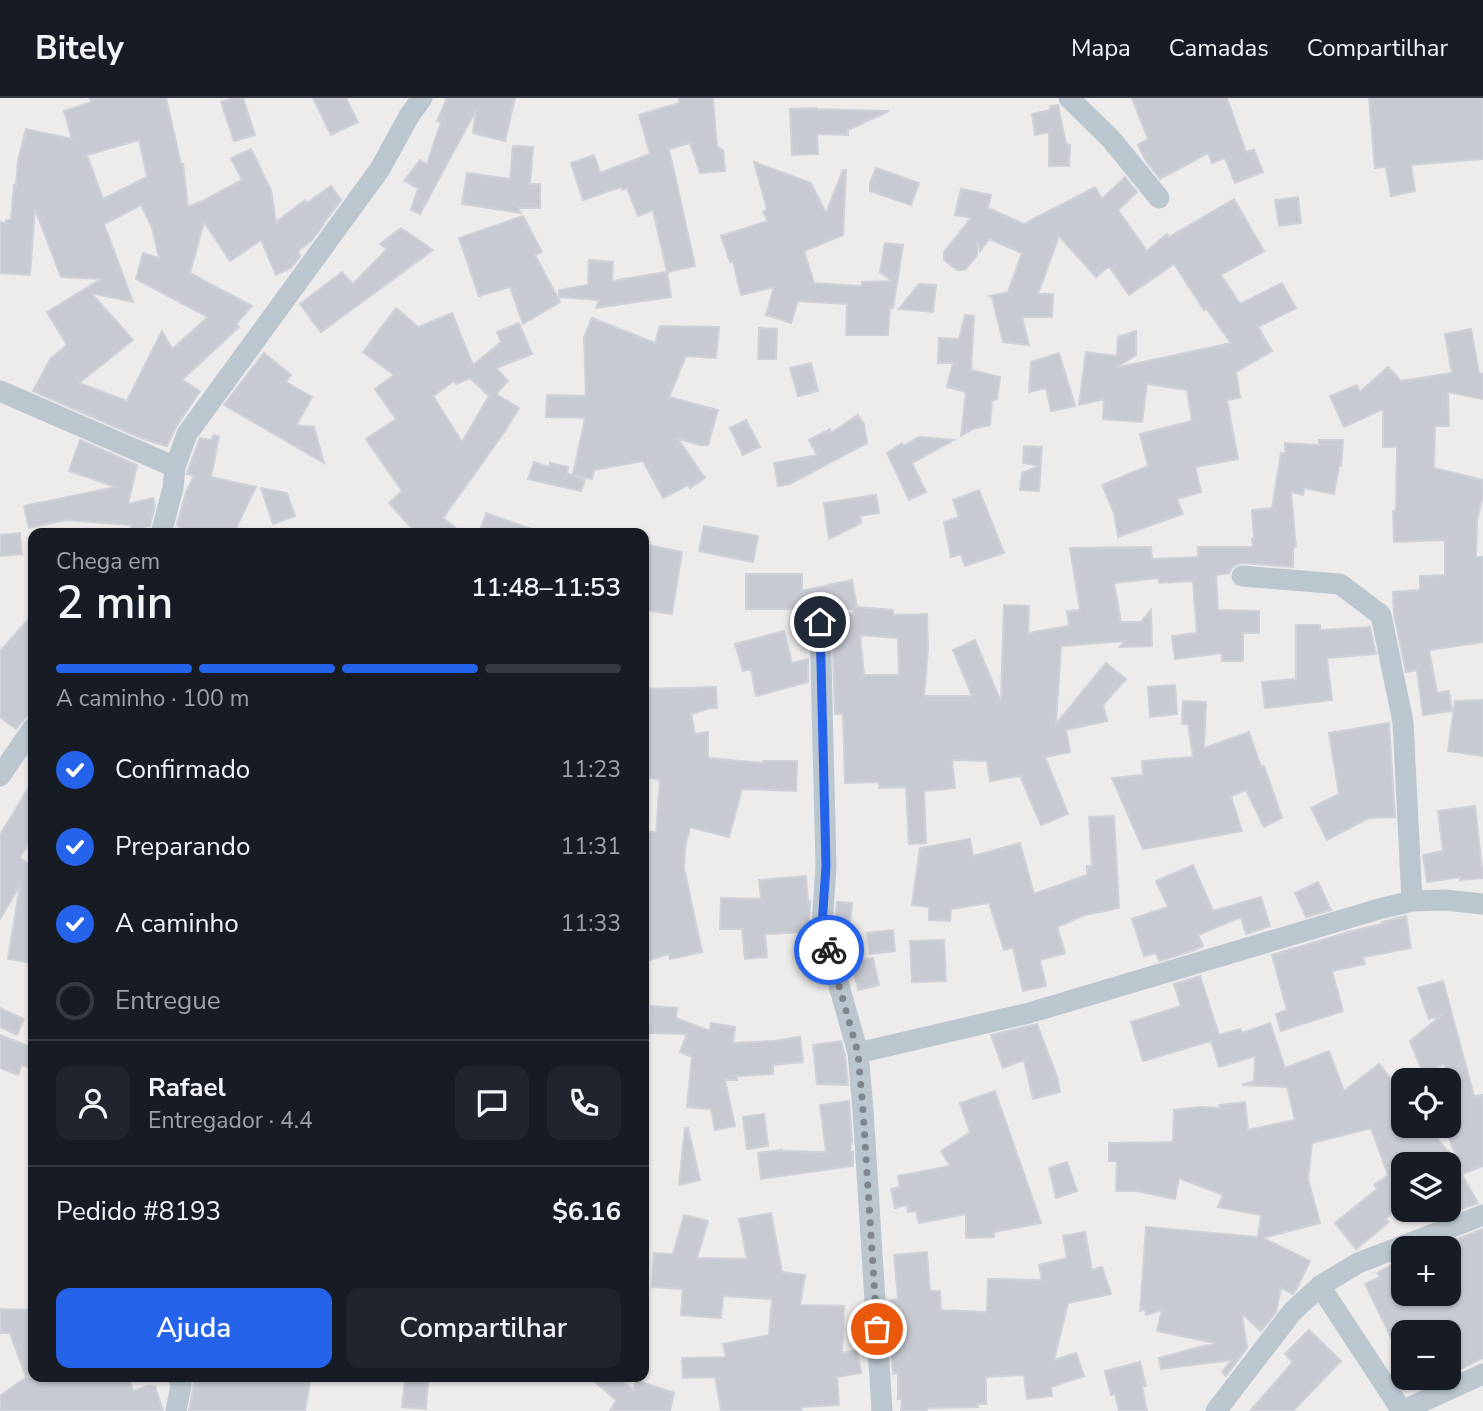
<!DOCTYPE html>
<html lang="pt">
<head>
<meta charset="utf-8">
<style>
	body { margin:0; font-family:"Nunito Sans",sans-serif; background:#20242c; color:#f1f3f6; height:100vh; display:flex; flex-direction:column; font-size:26px; white-space:nowrap }
	* { box-sizing:border-box; margin:0 }
	p { font-size:23px; color:#9ea1a6 }
	.icon { flex:none; width:38px; height:38px; fill:none; stroke:currentColor; stroke-width:2; stroke-linecap:round; stroke-linejoin:round }
	.map { position:relative; flex:1; overflow:hidden }
	.details { position:absolute; left:28px; top:430px; width:621px; height:854px; display:flex; flex-direction:column; background:#171b24; border-radius:14px; box-shadow:0 2px 5px #0004 }
	.details>* { flex:none }
	.fabs { position:absolute; left:1391px; top:970px; display:grid; gap:14px }
	.fabs a { display:grid; place-items:center; width:70px; height:70px; border-radius:14px; background:#171b24; box-shadow:0 2px 5px #0004; font-size:35px }
	.pin { position:absolute; display:grid; place-items:center; width:60px; height:60px; color:#fff; margin:-30px; border:4px solid #fff; border-radius:50%; box-shadow:0 2px 7px #0007 }
	.courier { position:absolute; display:grid; place-items:center; width:70px; height:70px; margin:-35px; border:5px solid #2563eb; border-radius:50%; background:#fff; color:#222; box-shadow:0 2px 9px #0007 }
	.headline em { font-style:normal; font-weight:600 }
	.headline div { display:flex; flex-direction:column-reverse }
	.headline { display:flex; align-items:center; justify-content:space-between; height:119px; padding:0 28px }
	h1 { font-size:46px; font-weight:600; line-height:52px }
	.bar { display:grid; grid-template-columns:repeat(4,1fr); gap:10px 7px; align-content:center; height:84px; padding:0 28px }
	.bar i { height:9px; border-radius:5px; background:#363941 }
	.bar .active { background:#2563eb }
	.bar p { grid-column:span 4 }
	.line { display:flex; align-items:center; gap:18px; padding:0 28px; border-top:2px solid #363941 }
	.line div { flex:1 }
	.round { display:grid; place-items:center; flex:none; width:74px; height:74px; border-radius:14px; background:#20242c }
	ol { padding:0 28px; list-style:none }
	li { display:flex; align-items:center; gap:21px; height:77px }
	li p { margin-inline-start:auto }
	li .icon { padding:7px; border-radius:50%; background:#2563eb; color:#fff; stroke-width:4 }
	li:last-child { color:#9ea1a6 }
	li i { width:38px; height:38px; border:4px solid #363941; border-radius:50% }
	.cta { display:flex; gap:14px; margin-top:auto; padding:14px 28px }
	.cta a { flex:1; height:80px; border-radius:14px; background:#2563eb; color:#fff; font-size:28px; font-weight:600; line-height:80px; text-align:center }
	.cta a+a { background:#20242c; color:#f1f3f6 }
	header { display:flex; align-items:center; gap:42px; box-sizing:border-box; height:98px; padding:0 35px; background:#171b24; border-bottom:2px solid #363941 }
	header strong { font-size:33px }
	nav { display:flex; gap:38px; margin-inline-start:auto; font-size:24px }
	.map>svg:first-child { display:block }
</style>
</head>
<body>
<header>
<strong>Bitely</strong>
<nav><a>Mapa</a><a>Camadas</a><a>Compartilhar</a></nav>
</header>
<div class="map">
<svg width="1483" height="1313" viewBox="0 0 1483 1313">
	<rect width="100%" height="100%" fill="#eeebeb"/>
	<path fill="#c7cad1" stroke="#ced2d8" stroke-width="2" fill-rule="evenodd" d="M90,0H166L181,66H183L188,109L199,104V105L242,82L231,60L251,51L271,92L276,124L305,102L307,105L331,88L341,102L326,122L323,125L324,126L312,142L298,153L300,158L291,170L276,177L261,142L230,163L204,124L190,175L252,208L236,226L239,229L182,282L200,293L176,329L167,348L143,341L33,293L51,260L67,247L47,214L101,181L61,179L35,111L30,177L0,175V124L6,125V122H11L14,87L16,88L18,63L26,31L72,41L64,13L92,4ZM139,42L147,79L103,101L87,57ZM141,107L152,129L159,160L143,155L136,181L208,219L172,251L162,233L127,303L79,285L133,242L91,195L133,204L104,126Z
		M233,0H243L255,37L234,43L221,4Z
		M313,0H346L358,24L331,37Z
		M447,0H515L505,43L473,35L476,12L420,116L411,112L418,90L404,83L420,62L427,66L441,24L437,23Z
		M679,0H713L717,49L723,52L725,73L700,75L690,45L669,51L695,168L667,174L653,112L638,118L627,90L622,92L621,89L583,102L571,65L594,57L600,75L650,56L639,17L679,5Z
		M1132,0H1227L1246,54L1254,52L1263,74L1235,85L1225,60L1212,65L1208,55L1160,81L1146,63L1138,47L1148,41Z
		M1369,0H1483V61L1411,67L1415,93L1391,98L1386,69L1375,70Z
		M1058,7L1066,46L1070,47L1069,68H1049V34L1035,37L1032,16L1050,12V8Z
		M816,10V11L889,13L848,32V37L817,36L818,56L792,57L790,11Z
		M513,48L533,49L530,86H540V110H518L521,115L462,106L467,75L510,81Z
		M754,64L811,85L826,115L843,72H846L843,137L804,153L814,185L862,188V184L892,183L880,174L885,145L903,147L893,210H890L888,237H846L847,206L798,203L791,225L766,217L774,189L741,197L733,163L730,164L721,138L768,123L763,114L767,111Z
		M876,70L919,85L911,107L870,93V85Z
		M1125,79L1137,94L1118,112L1147,153L1167,136L1169,139L1234,101L1264,153L1221,177L1240,206L1282,185L1296,210L1258,229L1272,253L1236,274L1240,300L1227,302L1238,361L1195,369L1201,394L1177,401L1183,416L1118,439L1114,415L1102,387L1148,368L1140,336L1192,323L1187,292L1147,286L1142,324L1103,321L1104,301L1079,307L1086,254L1117,258L1118,239L1136,233V257L1115,270L1231,245L1206,210L1204,212L1174,166L1129,197L1109,168L1096,179L1059,138L1038,196H1053L1052,219H1022L1029,247L1003,244L992,199L990,198L1008,194L1022,155L989,141L980,153L977,143V157L965,172H957L944,162V154L971,120L955,117L961,91L991,97L988,110L1024,126L1095,89L1102,101Z
		M1298,99L1301,125L1279,128L1275,102Z
		M523,118L542,154L535,157L560,204L523,226L510,189L479,198L459,140Z
		M401,130L433,152L321,234L300,206L342,174L353,186L387,151L380,146Z
		M589,162L613,164L612,183L667,174L671,199L596,210L599,202L559,199V192L588,187Z
		M919,186L936,187L933,214L899,211Z
		M396,210L418,229L452,215L473,267L501,244L497,234L519,225L532,256L496,270L508,283L496,296L519,310L505,333L443,420L463,436H417L389,405L402,393L366,341L396,321L375,291L394,277L363,254ZM470,280L489,298L462,344L433,298L454,283L456,286Z
		M965,217L974,218L971,272L1000,279L997,301L992,303L990,327L973,331L961,338L966,294L947,289L953,265H938L939,240L959,241Z
		M592,220L655,245L660,228L719,229L716,260L686,258L669,299L718,312L708,347H700L678,341L705,380L690,390L688,387L663,400L643,363L594,372L592,381L573,377L585,320L546,319L547,297L586,298L584,240Z
		M759,230L777,231L776,261H758Z
		M1471,231L1479,275L1483,276V301L1448,294L1449,328H1435L1434,370L1483,382V398L1477,422L1476,459H1483V544L1429,552L1437,595L1449,593L1452,613L1423,617L1417,572L1406,574L1394,516L1393,494L1420,492V478L1445,477V442L1394,444L1393,413H1396L1397,349H1383V311L1344,329L1330,298L1357,287L1360,294L1388,269L1401,283L1452,275L1445,236Z
		M264,255L291,277L286,284L312,299L296,327L314,329L324,365L224,307Z
		M1059,255L1075,308L1051,313L1046,290L1029,294L1031,264Z
		M811,265L818,293L798,298L790,270Z
		M858,317L864,326L867,345L790,386L778,388L774,365L817,357L809,342L830,331L831,335Z
		M746,322L760,349L743,357L730,330Z
		M214,337L219,339L211,379L256,389L233,436H194L177,427L186,394L194,378L187,376L188,372L200,340L211,342Z
		M919,339L954,342L912,365L926,394L909,402L887,355L902,345L903,348Z
		M80,342L137,367L128,406L153,400L155,408L150,428L132,432L131,427L66,422L29,430L24,408L116,389L69,373Z
		M1319,342H1343L1341,368H1339L1334,396L1304,390L1303,397L1291,394L1296,449H1293V469L1242,465L1236,467L1232,470L1229,475L1216,477L1218,512L1259,513V535H1243V563H1222V555L1175,561L1172,538L1197,535L1193,483L1159,485V480L1114,485L1121,524H1141L1151,512L1152,548L1120,549L1125,543L1061,548L1056,626L1106,565L1126,581L1103,607L1107,623L1066,632L1070,654L1045,659L1068,716L1041,727L1020,678L990,683L987,663L952,662L955,690L924,693L926,745L909,746L906,689L879,690V684L845,685L843,616H835L832,520L854,515L853,511H746V476H802V493L852,482L857,509L893,512V517L927,516L928,551L924,598H972L953,552L975,542L1001,604L1004,507L1029,508L1028,535L1069,528L1067,513L1080,512L1070,450L1151,449L1152,461L1198,459V449H1253L1252,441H1254L1252,412L1272,410L1281,355H1285V345L1319,347ZM860,537L898,540L899,577H864Z
		M1024,348L1042,349L1039,393L1020,392L1022,375L1039,368L1023,365Z
		M534,364L549,369L550,365L568,369L567,375L585,382L581,393L528,381Z
		M261,390L287,395L295,418L273,426Z
		M979,392L1004,455L965,468L961,456L951,459L944,424L959,419L953,402Z
		M876,397L879,415L860,418L861,425L829,441L824,405Z
		M486,415L537,433V436H479Z
		M704,428L758,438L753,464L699,453Z
		M20,435L22,456L0,458V437Z
		M644,446L682,454L672,516L644,512Z
		M33,516V611L16,631L0,619V553Z
		M1296,527H1320V532L1370,529L1376,556L1327,560L1332,602L1265,610L1262,584L1296,581Z
		M784,533L792,565L808,561V584L756,598L751,571L743,573L735,546Z
		M1175,587L1177,616L1150,619L1148,589Z
		M716,589L717,610H708V611L691,616L695,636L708,634V660L763,665V663H797L796,693L742,691L729,739L690,729L685,750L684,770L702,854L670,861L669,856L644,864V734H656L660,682L644,679V591Z
		M1483,602V658L1448,653L1455,603Z
		M1183,603L1206,604L1204,650L1249,634L1261,669L1264,668L1282,720L1264,729L1246,692L1231,698L1242,733L1143,751L1112,680L1143,677L1142,663L1193,659L1188,626H1182Z
		M1389,625L1395,719L1369,720L1327,742L1311,710L1339,696L1329,635Z
		M33,682V736L20,760L32,768L30,771H33V865L8,861L20,787L0,821V737Z
		M1475,708L1483,780L1460,782V779L1427,784L1423,757L1443,753L1438,713Z
		M1114,718L1119,810L1085,817L1057,829L1065,855L1040,862L1046,888L1023,893L1013,849L1004,852L989,805L951,811L950,823L929,822V809L912,807L920,750L970,741L973,758L1020,745L1034,796L1087,777V768H1092L1089,719Z
		M1193,767L1213,813L1261,799L1270,828L1246,836L1241,819L1198,837L1203,848L1192,853L1159,863L1156,855L1144,858L1132,821L1168,809L1156,783Z
		M806,778L808,803H810L809,826L810,834L765,836L767,859L745,861L742,831H720L721,800L761,801L759,782Z
		M1318,784L1331,812L1306,819L1295,795Z
		M837,804L852,805L850,825L835,824Z
		M1406,818L1411,850L1363,859L1365,866L1332,873L1343,913L1281,933L1276,916L1287,912L1272,857L1352,833L1383,826L1382,824Z
		M893,832L895,853L870,856L867,835Z
		M944,842L946,883L912,884L910,843Z
		M873,860L879,887L858,892L852,864Z
		M1200,878L1219,937L1240,931L1242,935L1270,925L1285,970L1329,953L1344,993L1379,966L1404,997V1027H1427L1449,1055V1054L1478,1105L1440,1119L1436,1111H1449V1057L1427,1066H1404V1112H1401L1400,1110L1385,1121L1389,1124L1356,1151L1335,1125L1377,1091L1374,1087L1388,1077L1371,1030L1312,1045L1308,1081L1320,1125L1263,1140L1310,1163L1296,1192L1293,1196L1281,1190L1276,1214L1261,1233L1242,1216L1247,1250L1226,1278L1222,1274L1232,1262L1161,1271L1159,1260L1215,1245L1157,1233L1162,1212L1146,1217L1145,1212L1140,1213L1146,1129L1258,1139L1261,1117L1218,1109L1223,1097L1179,1080L1175,1101L1137,1093H1116L1117,1063H1109V1045L1173,1044L1174,1012L1200,1009L1220,1010L1219,1007L1245,1004L1248,1032L1295,1022L1287,989L1242,987L1254,983L1255,958L1219,969L1211,943L1143,963L1131,924L1181,908L1174,886Z
		M1443,883L1474,998L1483,997V1068L1463,1076L1444,1027H1449V1015L1460,1012L1444,966L1423,975L1410,943L1442,917L1429,921L1418,890Z
		M651,908L677,910L676,920L710,933L711,925L735,929L733,945L774,943L800,939L803,964L773,967V976L737,978V982H725L735,1028L715,1032L711,1011L687,1009L692,959L680,954L687,936L650,935Z
		M0,910L24,921L17,937L0,929Z
		M1037,926L1057,979L1060,994L1033,1001L1024,962L1003,970L991,937Z
		M0,937L33,950V971L22,967L18,977L0,970Z
		M841,943L845,957L848,987L817,986L813,947Z
		M995,993L1041,1125L994,1134V1139L966,1140V1116L919,1125L916,1113L908,1114L907,1107L895,1110L891,1091L900,1089L898,1078L950,1068L941,1053L970,1034L960,1005Z
		M849,1003L852,1042L850,1054H853V1068L761,1081L758,1055L782,1052V1053L826,1054L820,1007Z
		M764,1016L768,1048L747,1051L743,1019Z
		M685,1030H688L700,1082L679,1087Z
		M1067,1064L1077,1093L1056,1100L1049,1070Z
		M771,1115L782,1174L805,1177L800,1207L844,1208L842,1255L857,1252L861,1275L837,1279L839,1307L801,1309L802,1313H721L715,1279L683,1280L682,1260L726,1259L723,1246L769,1237L772,1201L723,1198L721,1220L681,1217L683,1191L652,1189L654,1155L673,1156L684,1117L708,1123L697,1160L747,1161L739,1121Z
		M1483,1131V1260L1449,1277V1234H1404V1266L1365,1186L1380,1179L1377,1175L1395,1165L1404,1182V1195H1449V1144Z
		M1085,1134L1092,1172L1102,1169L1111,1196L1068,1205L1054,1262L1076,1255L1084,1278L1051,1289L1052,1298L1027,1301L1024,1277L986,1279V1306H977L978,1309L927,1310V1313H901L902,1301H898V1275L893,1276L891,1243H894L888,1203L898,1201L894,1157L927,1154L930,1193H940L941,1212L987,1214L988,1181L1042,1182L1039,1167L1067,1160L1063,1138Z
		M0,1211L33,1212V1279H129L133,1293L148,1288H155L163,1313H0V1298L26,1279L10,1235H0Z
		M1309,1232L1341,1263L1293,1313H1250L1293,1264L1285,1256Z
		M1140,1264L1146,1288L1142,1289L1147,1313H1119L1115,1296L1111,1297L1105,1273Z
		M195,1279H311L305,1313H189Z
		M589,1279H618L633,1292L636,1282L674,1295L670,1313H610L616,1302Z
		M405,1281L428,1283L426,1311L402,1309Z"/>
	<g fill="none" stroke-linecap="round" stroke-linejoin="round">
		<path stroke="#bbc7cf" stroke-width="21" d="M1069,0L1111,41L1159,100
			M0,293L175,369
			M161,436L173,390L175,369L187,336L380,71L409,18L422,0
			M1242,478L1340,486L1381,517L1403,624L1412,803
			M820,524L826,768L822,827L858,955L1029,915L1379,811L1412,803L1445,802L1483,806
			M0,678L33,630
			M858,955L863,1012L882,1313
			M1320,1188L1402,1313
			M176,1313L181,1287L178,1279
			M1216,1313L1292,1214L1320,1188L1358,1165L1483,1117
			M1402,1313L1483,1276"/>
	</g>
	<g fill="none" stroke-linecap="round" stroke-linejoin="round">
		<path stroke="#7f868d" stroke-width="7" stroke-dasharray="0 12.6" d="M829,852L858,955L863,1012L877,1231"/>
		<path stroke="#2563eb" stroke-width="9" d="M820,524L826,768L822,827L829,852"/>
	</g>
</svg>
<div class="fabs">
<a><svg class="icon" aria-label="locate" viewBox="0 0 24 24"><circle cx="12" cy="12" r="6"/><path d="M12 2v4M12 18v4M2 12h4M18 12h4"/></svg></a>
<a><svg class="icon" aria-label="layers" viewBox="0 0 24 24"><path d="M12 4l9 5-9 5-9-5zM3 14l9 5 9-5"/></svg></a>
<a>+</a>
<a>−</a>
</div>
<div class="pin" style="left:877px;top:1231px;background:#ea580c"><svg class="icon" aria-label="bag" viewBox="0 0 24 24"><path d="M5 8h14l-1 12H6zM9 8a3 3 0 0 1 6 0"/></svg></div>
<div class="pin" style="left:820px;top:524px;background:#1f2937"><svg class="icon" aria-label="home" viewBox="0 0 24 24"><path d="M3 11l9-7 9 7M6 9v11h12V9"/></svg></div>
<div class="courier" style="left:829px;top:852px"><svg class="icon" aria-label="bike" viewBox="0 0 24 24"><circle cx="6" cy="16" r="4"/><circle cx="18" cy="16" r="4"/><path d="M6 16l4-8h5l3 8M10 8l3 8H6M13 5h3"/></svg></div>
<section class="details">
<div class="headline"><div><h1>2 min</h1><p>Chega em</p></div><em>11:48–11:53</em></div>
<div class="bar"><i class="active"></i><i class="active"></i><i class="active"></i><i></i><p>A caminho · 100 m</p></div>
<ol>
<li><svg class="icon" aria-label="check" viewBox="0 0 24 24"><path d="M5 12l5 5 9-10"/></svg>Confirmado<p>11:23</p></li>
<li><svg class="icon" aria-label="check" viewBox="0 0 24 24"><path d="M5 12l5 5 9-10"/></svg>Preparando<p>11:31</p></li>
<li><svg class="icon" aria-label="check" viewBox="0 0 24 24"><path d="M5 12l5 5 9-10"/></svg>A caminho<p>11:33</p></li>
<li><i></i>Entregue</li>
</ol>
<div class="line" style="height:126px"><a class="round"><svg class="icon" aria-label="person" viewBox="0 0 24 24"><circle cx="12" cy="8" r="4"/><path d="M4 21q1-7 8-7t8 7"/></svg></a><div><b>Rafael</b><p>Entregador · 4.4</p></div><a class="round"><svg class="icon" aria-label="chat" viewBox="0 0 24 24"><path d="M4 5h16v11H9l-5 4z"/></svg></a><a class="round"><svg class="icon" aria-label="phone" viewBox="0 0 24 24"><path d="M5 4h4l2 5-3 2q2 4 5 5l2-3 5 2v4C11 20 4 13 5 4z"/></svg></a></div>
<div class="line" style="height:91px"><div>Pedido #8193</div><b>$6.16</b></div>
<div class="cta"><a>Ajuda</a><a>Compartilhar</a></div>
</section>
</div>
</body>
</html>
